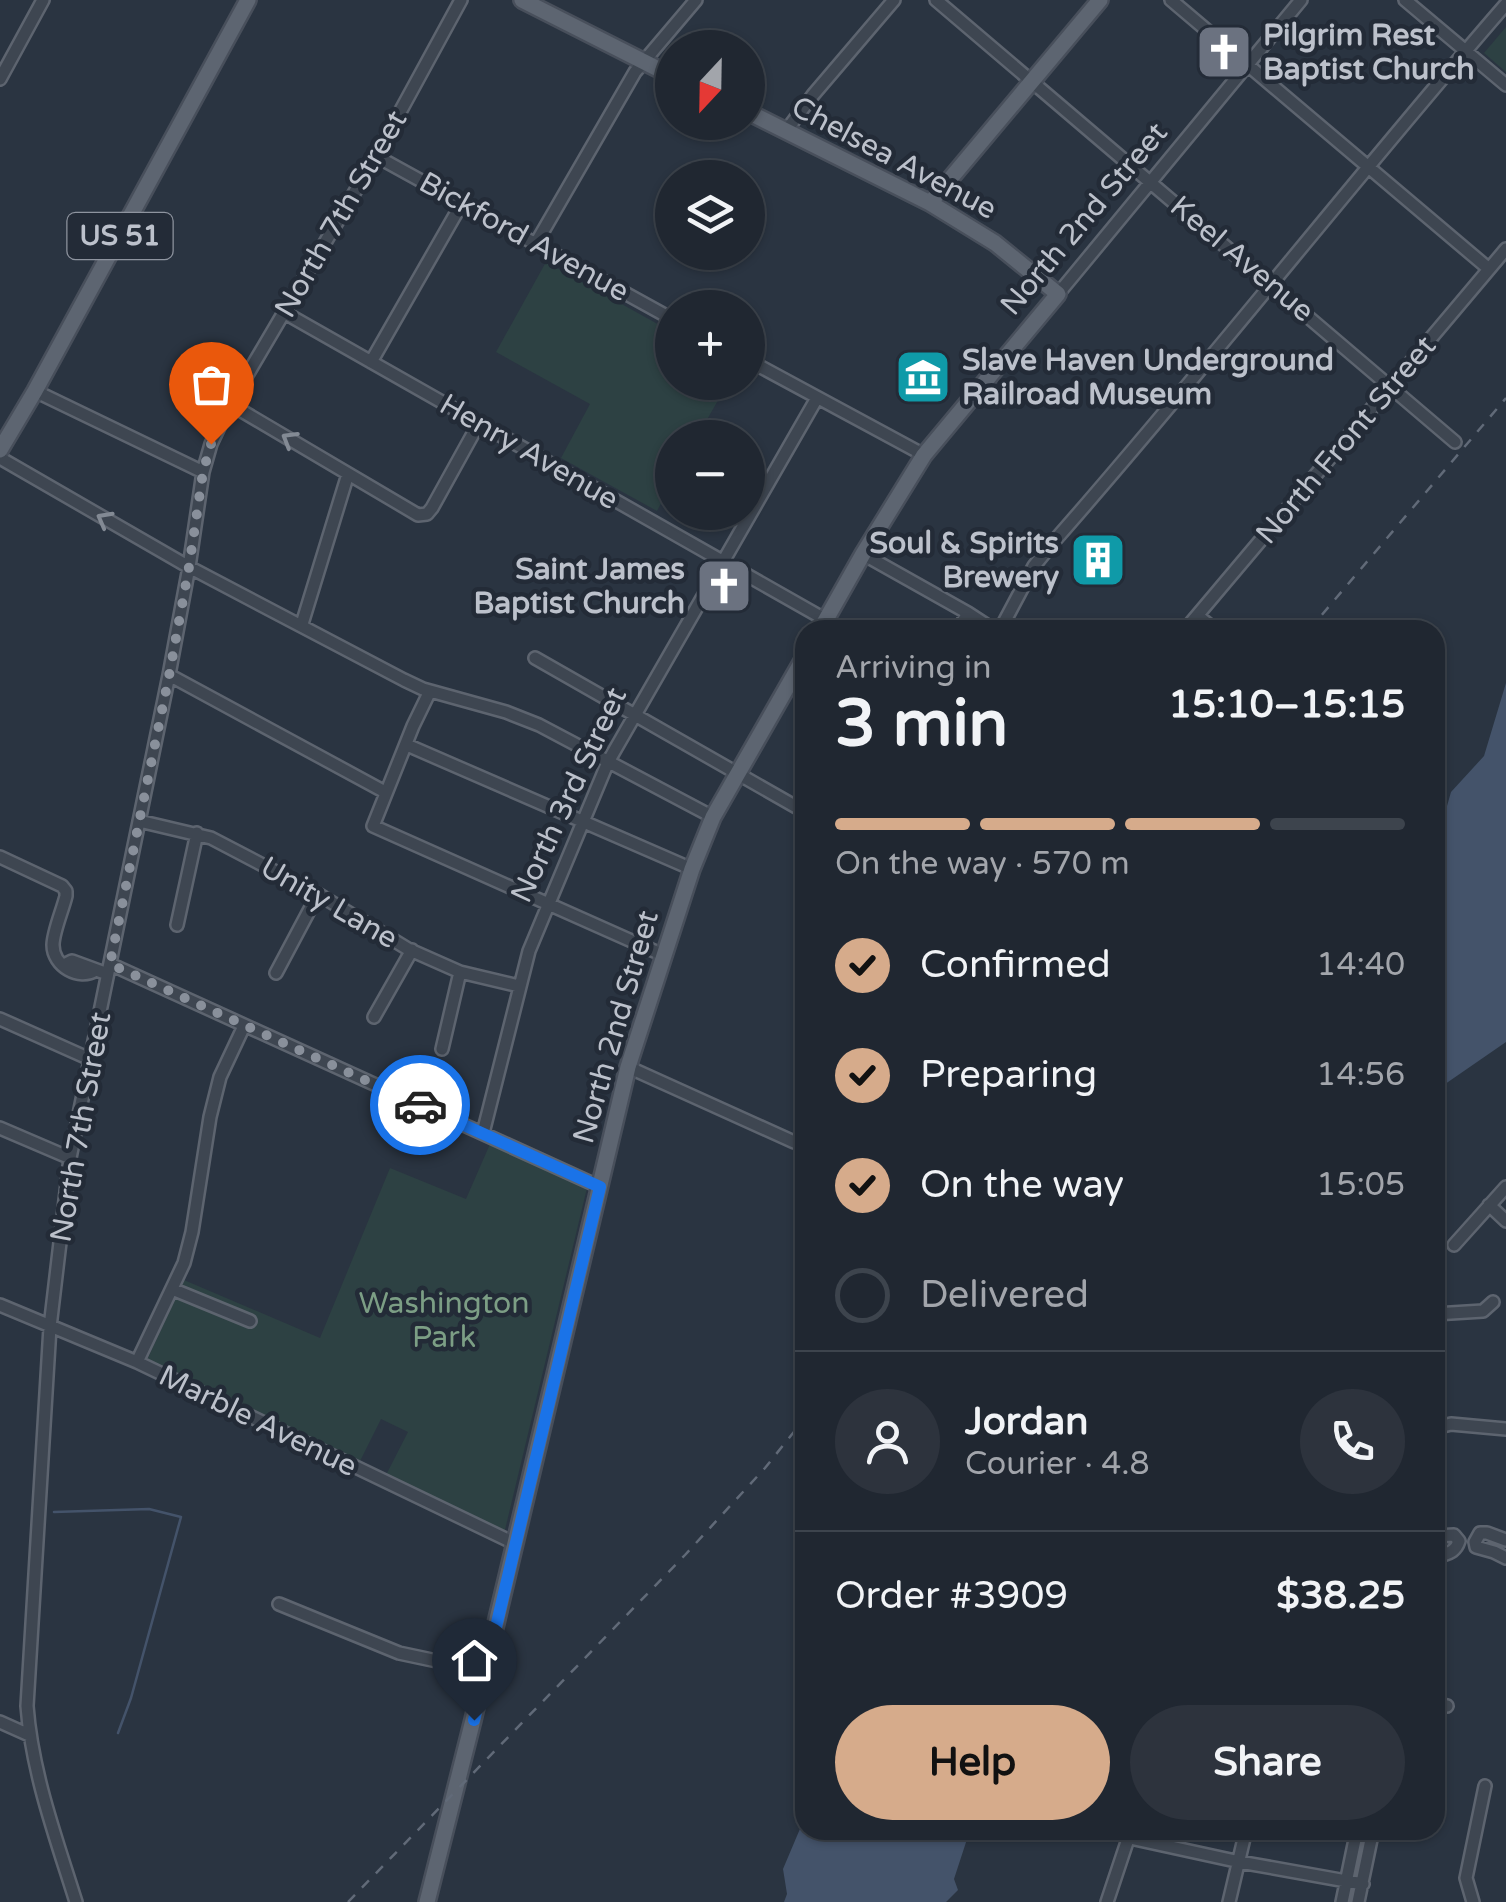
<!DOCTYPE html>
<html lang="en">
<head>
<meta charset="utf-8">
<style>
	body { margin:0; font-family:"Varela Round",sans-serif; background:#2d333d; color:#f1f3f6; height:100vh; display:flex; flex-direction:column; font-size:38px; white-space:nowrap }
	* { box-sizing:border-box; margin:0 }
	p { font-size:32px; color:#a2a5ab }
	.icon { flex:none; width:55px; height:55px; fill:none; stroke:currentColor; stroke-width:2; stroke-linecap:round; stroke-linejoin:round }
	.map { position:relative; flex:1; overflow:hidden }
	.details { position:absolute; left:795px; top:620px; width:650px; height:1220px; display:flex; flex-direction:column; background:#202731; border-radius:30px; box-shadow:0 2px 8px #0004,0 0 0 2px #3d444d }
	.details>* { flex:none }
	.needle { width:65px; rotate:202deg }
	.fabs { position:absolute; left:655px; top:30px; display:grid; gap:20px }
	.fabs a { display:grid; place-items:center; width:110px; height:110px; border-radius:50%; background:#202731; box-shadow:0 2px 8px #0004,0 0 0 2px #3d444d; font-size:50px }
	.pin { position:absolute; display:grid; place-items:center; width:85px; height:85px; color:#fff; margin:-102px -42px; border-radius:50% 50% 50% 0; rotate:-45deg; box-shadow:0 0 10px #0007 }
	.pin .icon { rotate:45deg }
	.courier { position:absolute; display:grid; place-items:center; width:100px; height:100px; margin:-50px; border:8px solid #1a73e8; border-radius:50%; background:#fff; color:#222; box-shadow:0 2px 12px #0007 }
	.head em { font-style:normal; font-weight:800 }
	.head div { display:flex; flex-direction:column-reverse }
	.head { display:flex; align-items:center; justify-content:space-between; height:170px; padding:0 40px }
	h1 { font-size:65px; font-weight:800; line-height:75px }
	.bar { display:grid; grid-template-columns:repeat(4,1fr); gap:15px 10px; align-content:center; height:120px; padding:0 40px }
	.bar i { height:12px; border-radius:8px; background:#3d444d }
	.bar .on { background:#d6ab8b }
	.bar p { grid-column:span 4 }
	.line { display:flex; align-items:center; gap:25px; padding:0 40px; border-top:2px solid #3d444d }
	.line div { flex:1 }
	.round { display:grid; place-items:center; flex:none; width:105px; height:105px; border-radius:52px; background:#2d333d }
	ol { padding:0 40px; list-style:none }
	li { display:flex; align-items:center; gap:30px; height:110px }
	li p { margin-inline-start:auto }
	li .icon { padding:10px; border-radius:50%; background:#d6ab8b; color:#111; stroke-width:4 }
	li:last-child { color:#a2a5ab }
	li i { width:55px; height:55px; border:5px solid #3d444d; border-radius:50% }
	.primary-button { display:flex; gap:20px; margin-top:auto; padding:20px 40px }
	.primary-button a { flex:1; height:115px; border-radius:60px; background:#d6ab8b; color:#111; font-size:40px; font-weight:800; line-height:115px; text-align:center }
	.primary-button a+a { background:#2d333d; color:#f1f3f6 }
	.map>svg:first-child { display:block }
</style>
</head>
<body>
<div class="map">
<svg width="1506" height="1902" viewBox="0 0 1506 1902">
	<rect width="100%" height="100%" fill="#2a3441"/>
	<path fill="#2d4143" d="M1506,27V72L1484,53Z
		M546,262L672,332V382L728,383L697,437L672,438V482L657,511L561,458L590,404L496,352Z
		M490,1144L587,1188L504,1534L386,1475L408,1432L381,1419L359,1463L147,1360L184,1280L320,1338L390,1168L466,1199Z"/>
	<path fill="#44536a" d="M1506,683V1042L1435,1091V839L1439,834L1451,792L1484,756Z
		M805,1817V1830H970L954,1879L958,1890L946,1902H784L787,1894L783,1869Z"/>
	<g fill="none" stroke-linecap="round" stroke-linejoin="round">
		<path stroke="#44536a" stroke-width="2.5" d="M54,1512L149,1509L181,1517L131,1698L118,1733"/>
		<g stroke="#5d646f" stroke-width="16">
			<path id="minor" d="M936,0L1455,442
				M1171,0L1489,269
				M1405,0L1506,85
				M0,79L43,0
				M786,131L813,95L894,0
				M376,156L672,319
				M535,245L635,72L696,0
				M1058,294L1301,0
				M285,313L826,620
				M748,360L924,455
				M371,362L462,203
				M35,391L203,472
				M230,404L418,515L427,514L432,508L479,423
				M0,458L189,567L404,680L423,689L506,712L539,725L713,817
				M863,554L968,613L994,630
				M1198,616L1215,630
				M302,624L348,474
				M958,630L968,613
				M1000,630L1034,566L1056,539C1210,364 1353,180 1506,4
				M1185,630L1506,249
				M535,658L805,812
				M169,675L385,792
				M430,691L413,726L373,826L663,955
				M407,745L692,869
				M139,821L211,838L318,894L408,949L460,972L519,986
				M0,857L62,886L66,891V896C63,909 53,932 53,945C53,966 79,981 96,970
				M177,925L197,833
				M110,964L600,1187
				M64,965L72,961L102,972
				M276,973L318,894
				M374,1017L412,950
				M0,1019L92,1060
				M442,1049L460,972
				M628,1067L794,1142
				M0,1128L70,1158
				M483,1133L529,951L608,762L817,398
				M1489,1205L1506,1221
				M1454,1245L1506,1187
				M172,1289L250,1321
				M0,1305L137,1362L514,1543
				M1435,1314L1483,1311L1493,1302
				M137,1362L184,1263L192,1232L210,1117L220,1077L244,1026
				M1435,1428L1451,1424L1506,1429
				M1435,1536L1454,1535L1459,1541C1455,1554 1446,1553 1435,1558
				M1506,1540L1487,1533H1480L1475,1542L1476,1547L1494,1552L1506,1558
				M279,1604L399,1653L484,1671
				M1435,1704L1447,1706
				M0,1722L29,1735
				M1130,1838L1240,1862L1363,1884
				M76,1902C56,1838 32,1773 27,1706L50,1327L70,1158L169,675L189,567L203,472L211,444L230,404L376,156L461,0
				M1107,1902L1131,1830
				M1229,1902L1246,1830
				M1342,1902L1357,1830
				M1358,1902L1373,1830
				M1473,1902L1466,1878L1485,1786"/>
		</g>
		<g stroke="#484f5b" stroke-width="20">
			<path id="major" d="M522,0L672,76
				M748,112L930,203L995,243L1058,294L924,455L863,554L820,630
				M930,203L1100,0
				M0,450L35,391L248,0
				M427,1902L473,1720L628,1067L692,869L713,817L805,656"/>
		</g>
		<use href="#minor" stroke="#3e4651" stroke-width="11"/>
		<use href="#major" stroke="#5d6571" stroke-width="15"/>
		<path stroke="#616a78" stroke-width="2.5" stroke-dasharray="10 10" stroke-linecap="butt" d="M1309,630L1506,398
			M348,1902L685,1555L765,1468L805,1418"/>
	</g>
	<defs><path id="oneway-chevron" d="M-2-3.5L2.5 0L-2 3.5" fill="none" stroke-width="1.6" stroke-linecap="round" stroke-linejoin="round" transform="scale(2.5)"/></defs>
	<g stroke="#838a94">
		<use href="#oneway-chevron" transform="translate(289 439) rotate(-149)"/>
		<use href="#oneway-chevron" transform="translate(104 519) rotate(-151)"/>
	</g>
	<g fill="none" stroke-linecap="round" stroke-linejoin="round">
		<path stroke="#89909b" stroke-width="10" stroke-dasharray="0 18" d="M211,444L203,472L189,567L169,676L110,964L420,1105"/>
		<path stroke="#1a73e8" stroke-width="12" d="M420,1105L600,1187L474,1720"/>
	</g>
	<defs>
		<g id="church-square" transform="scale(2.875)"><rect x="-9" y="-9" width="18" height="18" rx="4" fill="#6b7280" stroke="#232b37"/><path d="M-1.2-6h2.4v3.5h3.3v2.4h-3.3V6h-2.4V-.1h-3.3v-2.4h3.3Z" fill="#fff"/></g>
		<g id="museum-square" transform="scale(2.875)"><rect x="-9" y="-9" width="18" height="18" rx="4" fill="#0f9aa8" stroke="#232b37"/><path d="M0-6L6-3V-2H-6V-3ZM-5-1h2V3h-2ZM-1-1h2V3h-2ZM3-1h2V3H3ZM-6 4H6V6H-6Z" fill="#fff"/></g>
		<g id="building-square" transform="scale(2.875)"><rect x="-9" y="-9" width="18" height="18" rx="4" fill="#0f9aa8" stroke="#232b37"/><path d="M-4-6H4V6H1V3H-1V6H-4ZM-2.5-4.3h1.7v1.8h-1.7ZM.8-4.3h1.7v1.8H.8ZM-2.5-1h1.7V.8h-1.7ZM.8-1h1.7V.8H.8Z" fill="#fff"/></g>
	</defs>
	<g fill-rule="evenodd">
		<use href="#church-square" x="1224" y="52"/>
		<use href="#museum-square" x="923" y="377"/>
		<use href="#building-square" x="1098" y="560"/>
		<use href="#church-square" x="724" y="586"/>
	</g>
	<g text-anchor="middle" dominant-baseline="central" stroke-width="9" stroke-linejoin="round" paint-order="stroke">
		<rect fill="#232b37" stroke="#8e949f" stroke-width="2.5" x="67.5" y="213" width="105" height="46" rx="8"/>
		<g font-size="28" font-weight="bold" fill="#bcc1cb">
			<text x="120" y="236">US 51</text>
		</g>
		<g font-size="30" font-weight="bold" fill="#bcc1cb" stroke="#232b37" text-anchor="start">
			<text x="1263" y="35">Pilgrim Rest<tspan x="1263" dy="34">Baptist Church</tspan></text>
			<text x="962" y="360">Slave Haven Underground<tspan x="962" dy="34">Railroad Museum</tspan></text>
			<text x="1059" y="543" text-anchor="end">Soul &amp; Spirits<tspan x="1059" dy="34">Brewery</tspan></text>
			<text x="685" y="569" text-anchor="end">Saint James<tspan x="685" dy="34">Baptist Church</tspan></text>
		</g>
		<g font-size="30" fill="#bcc1cb" stroke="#232b37">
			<text transform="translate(894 158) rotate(28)">Chelsea Avenue</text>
			<text transform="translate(341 214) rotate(-60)">North 7th Street</text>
			<text transform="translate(1084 219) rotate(-50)">North 2nd Street</text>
			<text transform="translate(524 237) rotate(29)">Bickford Avenue</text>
			<text transform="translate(1242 259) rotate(40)">Keel Avenue</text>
			<text transform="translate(1346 440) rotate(-50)">North Front Street</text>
			<text transform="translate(529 452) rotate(30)">Henry Avenue</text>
			<text transform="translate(569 795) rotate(-65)">North 3rd Street</text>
			<text transform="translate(329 903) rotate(30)">Unity Lane</text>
			<text transform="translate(616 1027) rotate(-74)">North 2nd Street</text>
			<text transform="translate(81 1127) rotate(-80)">North 7th Street</text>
			<text transform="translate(258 1421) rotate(26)">Marble Avenue</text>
		</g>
		<g font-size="30" fill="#7c9e85" stroke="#232b37">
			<text x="444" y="1303">Washington<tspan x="444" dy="34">Park</tspan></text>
		</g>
	</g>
</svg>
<div class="fabs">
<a><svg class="needle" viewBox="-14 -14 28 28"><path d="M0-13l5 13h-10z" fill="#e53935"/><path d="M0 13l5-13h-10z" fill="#a2a5ab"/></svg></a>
<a><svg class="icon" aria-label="layers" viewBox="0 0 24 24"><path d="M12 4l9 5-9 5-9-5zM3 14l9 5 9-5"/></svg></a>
<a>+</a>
<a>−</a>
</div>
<div class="pin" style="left:211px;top:444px;background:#ea580c"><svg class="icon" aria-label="bag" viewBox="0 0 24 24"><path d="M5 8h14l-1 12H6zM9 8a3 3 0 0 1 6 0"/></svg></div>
<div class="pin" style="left:474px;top:1720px;background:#1f2937"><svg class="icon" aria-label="home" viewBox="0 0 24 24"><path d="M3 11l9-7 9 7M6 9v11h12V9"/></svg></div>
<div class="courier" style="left:420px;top:1105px"><svg class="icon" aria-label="car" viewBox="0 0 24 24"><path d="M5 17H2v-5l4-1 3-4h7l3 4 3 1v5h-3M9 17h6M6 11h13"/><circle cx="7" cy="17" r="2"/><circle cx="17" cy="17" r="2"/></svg></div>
<section class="details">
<div class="head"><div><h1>3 min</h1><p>Arriving in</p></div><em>15:10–15:15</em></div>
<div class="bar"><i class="on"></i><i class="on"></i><i class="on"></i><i></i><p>On the way · 570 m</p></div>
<ol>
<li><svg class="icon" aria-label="check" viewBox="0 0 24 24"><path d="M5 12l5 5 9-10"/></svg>Confirmed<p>14:40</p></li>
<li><svg class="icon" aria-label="check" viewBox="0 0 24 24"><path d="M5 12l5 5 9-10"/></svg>Preparing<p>14:56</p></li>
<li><svg class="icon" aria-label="check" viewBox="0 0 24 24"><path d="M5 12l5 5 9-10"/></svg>On the way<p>15:05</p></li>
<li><i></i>Delivered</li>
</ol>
<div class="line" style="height:180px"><a class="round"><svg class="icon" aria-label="person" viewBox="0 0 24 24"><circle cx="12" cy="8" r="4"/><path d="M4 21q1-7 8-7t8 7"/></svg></a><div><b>Jordan</b><p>Courier · 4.8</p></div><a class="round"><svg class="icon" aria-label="phone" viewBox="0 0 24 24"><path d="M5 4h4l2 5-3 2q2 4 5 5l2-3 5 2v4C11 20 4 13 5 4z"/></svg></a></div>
<div class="line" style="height:130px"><div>Order #3909</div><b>$38.25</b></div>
<div class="primary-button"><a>Help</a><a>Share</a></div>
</section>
</div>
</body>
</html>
